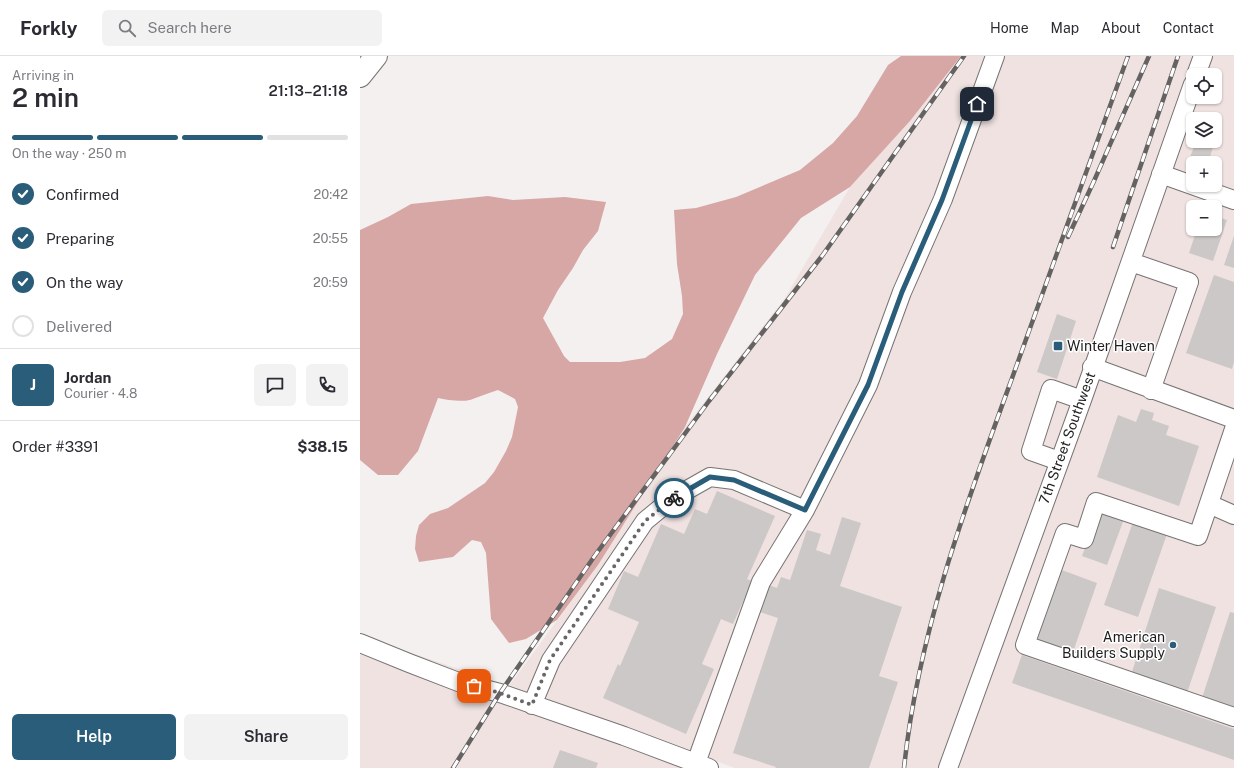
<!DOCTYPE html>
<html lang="en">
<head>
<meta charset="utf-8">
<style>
	body { margin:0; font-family:"Public Sans",sans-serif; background:#f2f2f3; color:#2b2b33; height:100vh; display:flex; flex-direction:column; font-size:15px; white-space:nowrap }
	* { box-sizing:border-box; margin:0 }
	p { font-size:13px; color:#7c7c81 }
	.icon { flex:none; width:22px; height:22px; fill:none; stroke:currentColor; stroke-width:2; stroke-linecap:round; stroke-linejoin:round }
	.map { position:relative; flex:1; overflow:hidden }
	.sheet { display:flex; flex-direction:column; background:#fff; width:360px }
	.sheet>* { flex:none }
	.controls { position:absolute; left:826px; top:12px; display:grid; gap:8px }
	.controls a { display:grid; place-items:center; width:36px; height:36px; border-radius:6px; background:#fff; box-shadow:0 1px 3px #0004; font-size:20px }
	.pin { position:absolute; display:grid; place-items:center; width:34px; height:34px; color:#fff; margin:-17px; border-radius:8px; box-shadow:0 2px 6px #0006 }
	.courier { position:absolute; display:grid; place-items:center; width:40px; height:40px; margin:-20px; border:3px solid #295d79; border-radius:50%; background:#fff; color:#222; box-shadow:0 1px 5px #0007 }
	.overview em { font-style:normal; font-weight:600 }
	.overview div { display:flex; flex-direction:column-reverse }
	.overview { display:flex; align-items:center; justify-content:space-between; height:68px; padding:0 12px }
	h1 { font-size:26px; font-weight:600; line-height:30px }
	.bar { display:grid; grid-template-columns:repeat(4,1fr); gap:6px 4px; align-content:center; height:48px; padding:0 12px }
	.bar i { height:5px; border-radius:3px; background:#e1e1e2 }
	.bar .current { background:#295d79 }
	.bar p { grid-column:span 4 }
	.line { display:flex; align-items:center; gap:10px; padding:0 12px; border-top:1px solid #e1e1e2 }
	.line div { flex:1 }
	.round { display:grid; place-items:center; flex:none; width:42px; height:42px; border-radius:6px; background:#f2f2f3 }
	ol { padding:0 12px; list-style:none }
	li { display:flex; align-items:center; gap:12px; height:44px }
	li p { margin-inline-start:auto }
	li .icon { padding:4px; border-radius:50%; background:#295d79; color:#fff; stroke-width:4 }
	li:last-child { color:#7c7c81 }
	li i { width:22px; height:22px; border:2px solid #e1e1e2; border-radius:50% }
	.cta { display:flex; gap:8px; margin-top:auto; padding:8px 12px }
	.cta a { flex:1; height:46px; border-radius:6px; background:#295d79; color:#fff; font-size:16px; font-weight:600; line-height:46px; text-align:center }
	.cta a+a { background:#f2f2f3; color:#2b2b33 }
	header { display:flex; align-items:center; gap:24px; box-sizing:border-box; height:56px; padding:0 20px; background:#fff; border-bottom:1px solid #e1e1e2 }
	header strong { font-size:19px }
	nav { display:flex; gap:22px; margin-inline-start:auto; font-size:14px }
	.search { width:280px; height:36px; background:#f2f2f3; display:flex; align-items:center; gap:10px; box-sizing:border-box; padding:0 14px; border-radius:6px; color:#7c7c81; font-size:15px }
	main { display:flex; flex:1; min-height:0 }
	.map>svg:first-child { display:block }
</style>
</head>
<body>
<header>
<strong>Forkly</strong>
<div class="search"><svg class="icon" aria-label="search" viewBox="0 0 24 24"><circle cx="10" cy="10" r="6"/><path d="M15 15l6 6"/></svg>Search here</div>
<nav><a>Home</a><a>Map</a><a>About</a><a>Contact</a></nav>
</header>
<main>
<section class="sheet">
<div class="overview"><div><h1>2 min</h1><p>Arriving in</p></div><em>21:13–21:18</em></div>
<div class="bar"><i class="current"></i><i class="current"></i><i class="current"></i><i></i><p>On the way · 250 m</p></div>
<ol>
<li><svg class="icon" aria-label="check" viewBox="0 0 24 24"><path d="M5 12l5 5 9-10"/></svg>Confirmed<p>20:42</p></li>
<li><svg class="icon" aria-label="check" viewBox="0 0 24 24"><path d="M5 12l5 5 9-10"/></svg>Preparing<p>20:55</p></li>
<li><svg class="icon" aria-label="check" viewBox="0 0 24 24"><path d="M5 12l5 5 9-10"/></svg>On the way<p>20:59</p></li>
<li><i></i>Delivered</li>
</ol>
<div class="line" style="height:72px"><b class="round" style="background:#295d79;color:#fff">J</b><div><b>Jordan</b><p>Courier · 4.8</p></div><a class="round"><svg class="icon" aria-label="chat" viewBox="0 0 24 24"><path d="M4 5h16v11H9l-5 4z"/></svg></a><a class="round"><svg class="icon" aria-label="phone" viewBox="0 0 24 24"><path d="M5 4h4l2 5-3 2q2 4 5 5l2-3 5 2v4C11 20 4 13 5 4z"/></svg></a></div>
<div class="line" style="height:52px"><div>Order #3391</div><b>$38.15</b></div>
<div class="cta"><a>Help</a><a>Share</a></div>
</section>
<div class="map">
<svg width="874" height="712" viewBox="0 0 874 712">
	<rect width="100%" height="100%" fill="#f4f0f0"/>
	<path fill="#efe2e1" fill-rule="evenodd" d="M601,0H834L773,176L579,712H375L267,672L143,629L103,618L31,590L149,630L238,509L325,371L425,242L490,131L550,65Z
		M852,0H874V135L855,128V107H833V120L812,112L837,41H855V19H845ZM833,63H855V85H833Z
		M806,129L874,154V712H596ZM833,151H855V173H833Z
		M0,597L46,616L97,635L137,646L261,689L323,712H0Z"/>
	<path fill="#d7a7a5" d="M541,0H601L550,65L490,131L441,162L395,219L357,298L325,371L238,509L197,564L166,583L149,587L131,563L126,497L121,486L112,484L93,501L59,506L55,493L56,480L59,469L70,458L88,452L125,427L134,416L146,395L152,381L158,351L155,343L138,334C128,337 119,341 110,344C102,346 86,344 78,342L58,395L38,419H18L0,404V174L28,161L51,148L128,140L153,144L205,141L246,146L238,175L223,194L213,212L198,234L183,262L204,300L210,306H260L285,302L312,283L323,258L322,240L317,208L314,154L336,152L376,141L440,114L473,87L497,60L528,9Z"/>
	<path fill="#ccc8c7" d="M836,85H844L854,88L848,107H833V108L828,107Z
		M855,160L867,164L853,205L829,197L837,173H855Z
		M874,180V212L864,209Z
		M854,219L874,226V306L872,313L826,297Z
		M697,258L716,265L697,323L677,316Z
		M781,353L794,357L792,364L809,370L806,379L839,390L819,450L737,421L758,359L776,366Z
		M357,435L415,460L387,523L392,525L373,568L361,563L342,608L354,613L326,678L243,642L258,608L260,610L279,566L248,553L264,515L278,521L301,468L324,478L335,453L347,458Z
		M739,454L764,463L747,509L722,500Z
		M482,461L501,467L480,530L542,551L519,620L538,626L509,712H415L416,711L373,697L418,562L400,556L409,529L417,532L421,521L430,524L447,474L461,478L456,494L470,499Z
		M773,466L807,478L778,561L744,549Z
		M699,513L737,527L713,596L675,583Z
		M799,532L856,551L827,637L771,619Z
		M870,556L874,557V653L842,642Z
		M662,599L874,673V704L652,627Z
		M200,694L238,707L236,712H193Z"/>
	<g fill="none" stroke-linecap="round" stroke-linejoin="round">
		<g stroke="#777373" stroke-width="20">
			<path id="minor" d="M836,19L843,0
				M801,118L874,144
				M771,206L829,226L791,334
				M732,311L874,363
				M874,373L838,480L736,446L724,483L705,477L665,589L874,661
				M699,405L671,395L691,333L722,344
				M849,448L874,459
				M445,454L508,329L542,236L583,143L635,0
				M0,587L49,607L101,627L140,637L264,680L349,712
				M172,649L191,604L285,465L313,442L350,421L374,424L445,454L401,526L336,707
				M588,712L722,344L833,28"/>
		</g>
		<g stroke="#777373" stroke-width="24">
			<path id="highway" d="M0,20L16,0"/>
		</g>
		<use href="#minor" stroke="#fff" stroke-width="18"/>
		<use href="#highway" stroke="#fff" stroke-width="22"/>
		<g stroke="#656262" stroke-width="4.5">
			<path id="rail" d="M708,181L734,125L789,0
				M753,191L818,0
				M93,712L140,637L236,498L349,345L462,200L604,0
				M544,712C558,578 605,451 651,325C690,217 729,109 768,0"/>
		</g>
		<use href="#rail" stroke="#fff" stroke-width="3" stroke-dasharray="9" stroke-linecap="butt"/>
	</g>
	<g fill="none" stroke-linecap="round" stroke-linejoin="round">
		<path stroke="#696666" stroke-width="4" stroke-dasharray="0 7.2" d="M114,630L140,637L172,649L190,604L277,477L285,465L314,442"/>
		<path stroke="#295d79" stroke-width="5" d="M314,442L350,421L374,424L445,454L508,329L542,236L582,144L617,48"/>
	</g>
	<g fill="#295d79" stroke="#fff" stroke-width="1.5">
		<rect x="693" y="285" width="10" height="10" rx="2"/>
		<circle cx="813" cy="589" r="4"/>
	</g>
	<g text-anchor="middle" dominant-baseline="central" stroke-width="3" stroke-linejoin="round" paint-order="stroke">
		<g font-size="14" fill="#1e1c1c" stroke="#fff" text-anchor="start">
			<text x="707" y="290">Winter Haven</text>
			<text x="805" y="581" text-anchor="end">American<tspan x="805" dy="16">Builders Supply</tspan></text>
		</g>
		<g font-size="14" fill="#1e1c1c" stroke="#fff">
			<text transform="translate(707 382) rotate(-70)">7th Street Southwest</text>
		</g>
	</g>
</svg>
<div class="controls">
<a><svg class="icon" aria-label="locate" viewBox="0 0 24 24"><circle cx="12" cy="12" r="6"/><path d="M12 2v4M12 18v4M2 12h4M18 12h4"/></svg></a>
<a><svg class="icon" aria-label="layers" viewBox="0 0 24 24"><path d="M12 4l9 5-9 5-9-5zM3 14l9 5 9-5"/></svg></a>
<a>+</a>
<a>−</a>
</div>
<div class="pin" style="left:114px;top:630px;background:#ea580c"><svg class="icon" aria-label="bag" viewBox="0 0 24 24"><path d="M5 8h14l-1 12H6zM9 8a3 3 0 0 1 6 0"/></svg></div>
<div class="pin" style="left:617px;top:48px;background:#1f2937"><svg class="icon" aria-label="home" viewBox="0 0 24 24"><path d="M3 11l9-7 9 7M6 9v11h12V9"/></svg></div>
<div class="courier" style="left:314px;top:442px"><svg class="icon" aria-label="bike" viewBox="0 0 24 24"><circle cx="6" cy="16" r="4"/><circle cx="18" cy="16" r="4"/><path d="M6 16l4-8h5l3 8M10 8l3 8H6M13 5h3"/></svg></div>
</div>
</main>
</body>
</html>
